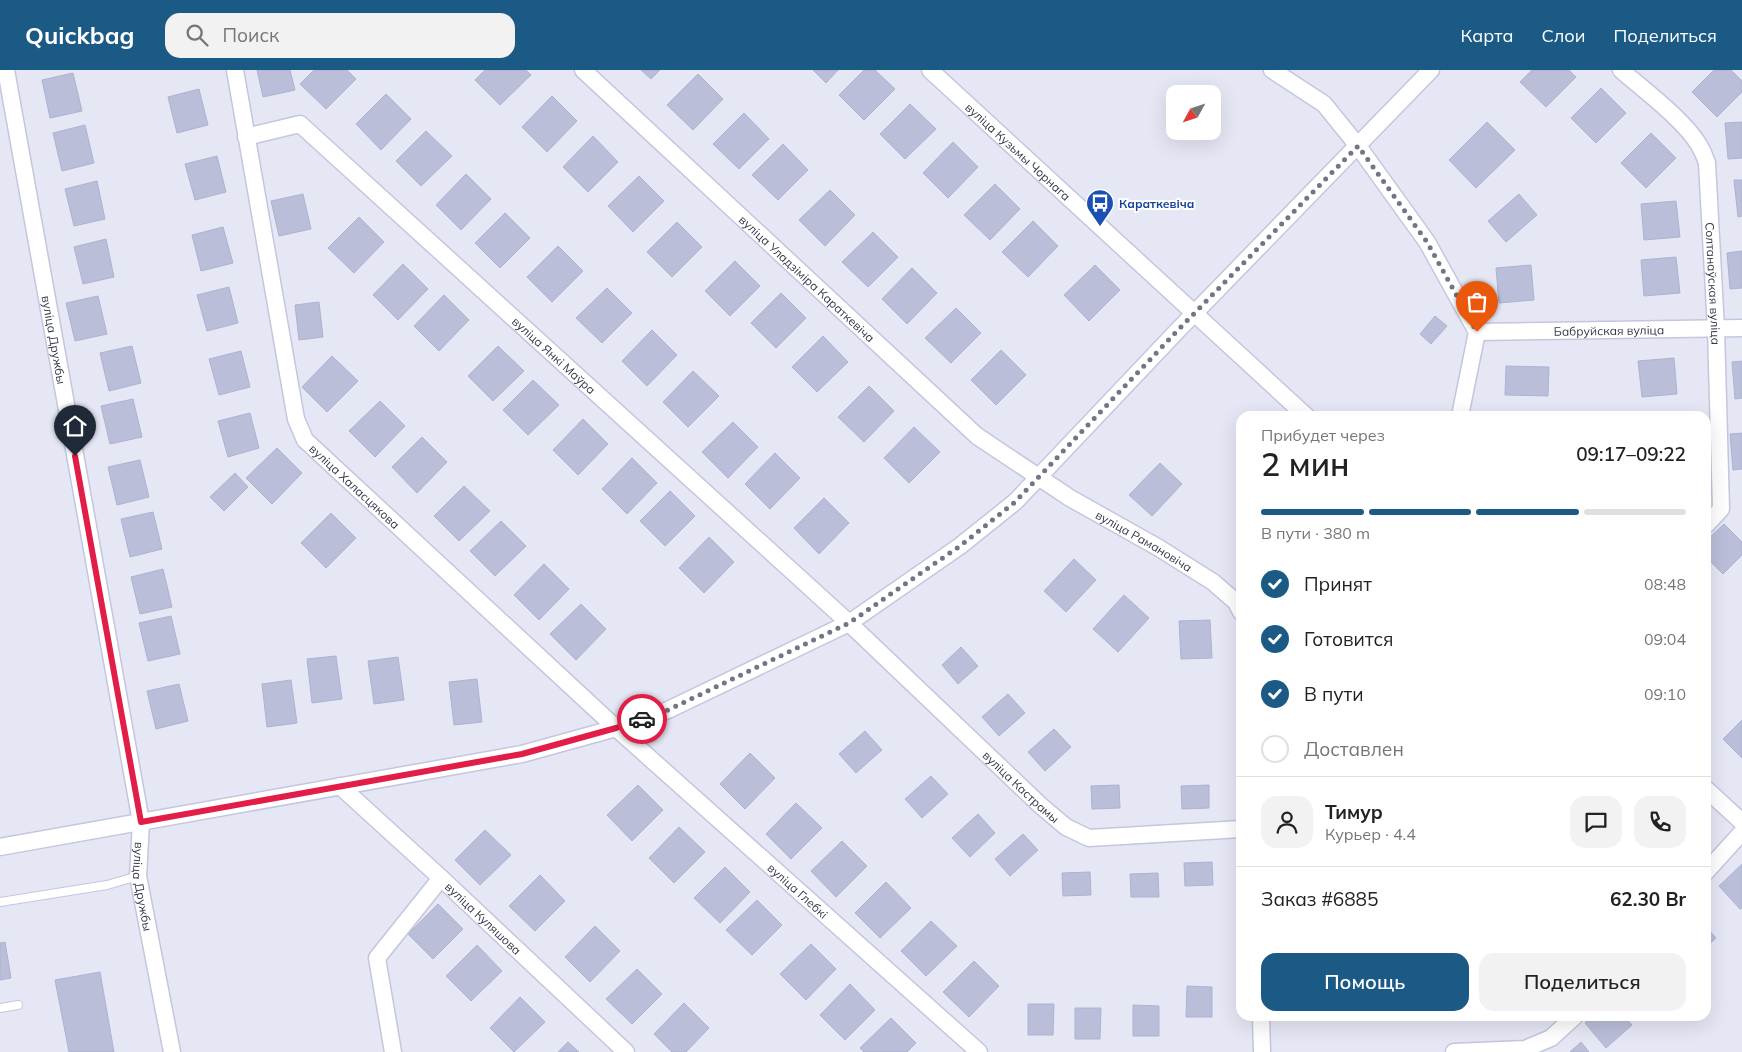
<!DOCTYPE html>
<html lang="ru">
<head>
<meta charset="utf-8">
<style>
	body { margin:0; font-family:Mulish,sans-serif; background:#f2f2f2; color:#222; height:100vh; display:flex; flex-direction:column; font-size:19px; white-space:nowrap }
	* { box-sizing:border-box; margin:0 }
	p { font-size:16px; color:#767676 }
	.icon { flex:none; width:28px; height:28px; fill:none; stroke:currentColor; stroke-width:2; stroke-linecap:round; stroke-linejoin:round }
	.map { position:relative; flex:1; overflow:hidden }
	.panel { position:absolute; left:1236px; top:341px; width:475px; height:610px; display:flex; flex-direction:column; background:#fff; border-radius:15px; box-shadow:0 5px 20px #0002 }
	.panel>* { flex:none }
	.needle { width:32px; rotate:230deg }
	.controls { position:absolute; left:1166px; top:15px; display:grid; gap:10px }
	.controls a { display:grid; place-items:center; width:55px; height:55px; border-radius:10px; background:#fff; box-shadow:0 5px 20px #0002; font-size:25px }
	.pin { position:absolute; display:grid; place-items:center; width:42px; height:42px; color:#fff; margin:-51px -21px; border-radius:50% 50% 50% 0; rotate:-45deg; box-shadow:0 0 5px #0007 }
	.pin .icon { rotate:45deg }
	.courier { position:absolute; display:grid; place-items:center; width:50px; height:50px; margin:-25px; border:4px solid #e11d48; border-radius:50%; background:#fff; color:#222; box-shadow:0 1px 6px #0007 }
	.overview em { font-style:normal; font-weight:600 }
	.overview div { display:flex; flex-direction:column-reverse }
	.overview { display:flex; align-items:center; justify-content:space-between; height:85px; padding:0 25px }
	h1 { font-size:32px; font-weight:600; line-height:38px }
	.bar { display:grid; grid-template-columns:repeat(4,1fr); gap:8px 5px; align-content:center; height:60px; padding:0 25px }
	.bar i { height:6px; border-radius:4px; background:#e0e0e0 }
	.bar .on { background:#1b5a85 }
	.bar p { grid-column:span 4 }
	.line { display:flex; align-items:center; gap:12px; padding:0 25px; border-top:1px solid #e0e0e0 }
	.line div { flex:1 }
	.round { display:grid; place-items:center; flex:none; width:52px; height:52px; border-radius:15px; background:#f2f2f2 }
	ol { padding:0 25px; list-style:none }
	li { display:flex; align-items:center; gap:15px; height:55px }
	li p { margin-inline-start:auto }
	li .icon { padding:5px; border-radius:50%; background:#1b5a85; color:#fff; stroke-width:4 }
	li:last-child { color:#767676 }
	li i { width:28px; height:28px; border:2px solid #e0e0e0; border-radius:50% }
	.primary-button { display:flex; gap:10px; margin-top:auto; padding:10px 25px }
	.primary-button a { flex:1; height:58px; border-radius:15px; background:#1b5a85; color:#fff; font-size:20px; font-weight:600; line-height:58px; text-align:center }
	.primary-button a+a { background:#f2f2f2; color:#222 }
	header { display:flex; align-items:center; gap:30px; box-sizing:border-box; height:70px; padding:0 25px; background:#1b5a85; color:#fff }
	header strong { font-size:24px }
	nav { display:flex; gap:28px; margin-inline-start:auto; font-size:18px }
	.search { width:350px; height:45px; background:#f2f2f2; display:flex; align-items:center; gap:12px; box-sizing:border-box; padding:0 18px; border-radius:15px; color:#767676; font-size:19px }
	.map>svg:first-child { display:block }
</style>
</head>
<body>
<header>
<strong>Quickbag</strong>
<div class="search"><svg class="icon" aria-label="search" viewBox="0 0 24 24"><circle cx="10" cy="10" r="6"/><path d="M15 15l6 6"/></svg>Поиск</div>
<nav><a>Карта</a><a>Слои</a><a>Поделиться</a></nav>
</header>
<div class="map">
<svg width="1742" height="982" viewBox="0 0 1742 982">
	<rect width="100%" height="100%" fill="#e6e7f5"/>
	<path fill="#babed8" stroke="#adb2d3" d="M257,0H290L295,20L263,27Z
		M314,0H347L356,9L326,39L300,14Z
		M485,0H526L531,5L500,35L475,10Z
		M641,0H660L651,9Z
		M813,0H838L826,13Z
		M864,0H875L895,19L864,50L839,25Z
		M1532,0H1569L1576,7L1546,37L1520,12Z
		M1714,0H1731L1742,11V22L1717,47L1692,22Z
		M73,3L82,41L50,48L42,10Z
		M698,4L723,29L693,60L667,35Z
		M1601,18L1626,43L1596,73L1571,48Z
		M199,19L208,55L177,63L168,27Z
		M386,24L411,49L381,80L356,54Z
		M552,26L577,51L547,82L522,57Z
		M910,34L936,59L905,89L880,64Z
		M744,43L769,69L739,99L713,74Z
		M1487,52L1515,80L1476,118L1449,90Z
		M1742,52V88L1728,89L1725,53Z
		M85,55L94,93L62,101L53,63Z
		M426,61L452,86L421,116L396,91Z
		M1651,63L1676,88L1646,118L1621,93Z
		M593,66L618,92L588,122L563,97Z
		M953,72L978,97L948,128L923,103Z
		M783,74L808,100L778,130L752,105Z
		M217,86L226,122L195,130L185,94Z
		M466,104L491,129L461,160L436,135Z
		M639,106L664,131L633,162L608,136Z
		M1734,110H1742V146L1738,147Z
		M97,111L105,149L74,156L65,119Z
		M995,114L1020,139L990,170L964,145Z
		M830,120L855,145L825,176L799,150Z
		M303,124L311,159L279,166L271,131Z
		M1519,124L1537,145L1506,172L1488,151Z
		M1676,131L1680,167L1644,170L1641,134Z
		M505,143L530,168L500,198L475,173Z
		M359,147L384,172L354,203L328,178Z
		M1033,151L1058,176L1028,207L1002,182Z
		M677,152L702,177L672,207L647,182Z
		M223,157L233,193L201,201L192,165Z
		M873,162L898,187L868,217L842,192Z
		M106,169L114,207L83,214L74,177Z
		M558,176L583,201L552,232L527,207Z
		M1742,181V218L1730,219L1727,183Z
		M1676,187L1680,223L1644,226L1641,190Z
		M735,191L760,216L730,246L705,221Z
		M403,194L428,219L398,250L373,225Z
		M1095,195L1120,220L1089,251L1064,225Z
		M1531,195L1534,230L1499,233L1496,198Z
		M912,198L937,223L907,254L882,229Z
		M229,217L238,253L207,261L197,225Z
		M607,218L632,243L602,273L576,248Z
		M781,223L806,248L776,278L751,253Z
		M444,225L469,250L439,281L414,256Z
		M98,226L107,264L75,271L66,233Z
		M319,232L323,267L299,270L295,235Z
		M956,238L981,263L951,293L925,268Z
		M1435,246L1447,256L1431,274L1420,264Z
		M652,260L677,285L647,316L622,291Z
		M823,266L848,292L817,322L792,297Z
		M132,276L141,313L109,321L100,283Z
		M498,276L524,301L493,331L468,306Z
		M1001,280L1026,305L996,335L971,310Z
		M241,281L250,317L219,325L209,289Z
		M332,286L358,311L327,342L302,317Z
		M1674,288L1677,324L1642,327L1638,291Z
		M1742,291V328L1735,329L1732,292Z
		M1506,296L1549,297L1548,326L1505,325Z
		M693,301L719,326L688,357L663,332Z
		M533,310L559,335L528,365L503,340Z
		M869,316L894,341L864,372L838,347Z
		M133,329L142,367L110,374L101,336Z
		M380,331L405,356L375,387L349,361Z
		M250,343L259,378L228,387L218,351Z
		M1680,343V346H1644Z
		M583,349L608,374L578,405L553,380Z
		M733,352L758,377L728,408L702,382Z
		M914,357L940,382L909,413L884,388Z
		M1742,363V399L1733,400L1730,364Z
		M422,367L447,392L417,423L392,397Z
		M277,378L302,403L272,434L246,408Z
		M775,383L800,408L770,439L745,414Z
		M632,388L657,413L627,444L602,419Z
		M140,390L149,427L117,435L108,397Z
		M1160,393L1182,414L1152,446L1129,425Z
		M235,403L248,417L224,441L210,427Z
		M464,416L490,441L459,471L434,446Z
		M670,421L695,446L665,476L640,451Z
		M824,428L849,453L819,484L794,458Z
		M153,442L162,479L130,487L121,449Z
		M331,443L356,468L326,498L301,473Z
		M501,451L526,476L495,506L470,481Z
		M1724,454L1742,472V485L1723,504L1706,487V471Z
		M709,467L734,492L704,523L679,498Z
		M1074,489L1096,510L1066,542L1044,521Z
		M544,494L569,519L539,550L514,525Z
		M163,499L172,537L140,544L131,507Z
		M1124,525L1149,548L1118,582L1093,559Z
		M581,534L606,559L576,590L550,564Z
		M171,546L180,584L148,591L139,553Z
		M1210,550L1212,588L1181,589L1179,551Z
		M961,577L978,596L958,614L942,595Z
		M336,586L342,629L312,633L307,589Z
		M398,587L404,630L374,634L368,591Z
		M477,609L482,652L454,655L449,612Z
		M291,610L297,653L267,657L262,614Z
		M179,614L188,651L156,659L147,621Z
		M1008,624L1025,643L999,666L982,647Z
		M1742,650V688L1723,669Z
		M1054,659L1071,677L1045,701L1028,682Z
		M865,661L882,680L856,703L839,684Z
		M750,683L775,708L745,739L720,714Z
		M931,706L948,724L922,748L905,729Z
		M638,715L663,740L632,771L607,745Z
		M1119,715L1120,738L1092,739L1091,716Z
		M1209,715V738L1182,739L1181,716Z
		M796,733L822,758L791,789L766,764Z
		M978,744L995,763L970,787L952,768Z
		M679,757L705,782L674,813L649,788Z
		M485,760L511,785L480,815L455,790Z
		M1023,764L1038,780L1010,806L995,789Z
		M842,771L867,796L836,827L811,801Z
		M1212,792L1213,815L1185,816L1184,793Z
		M1742,794V838L1740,839L1719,816Z
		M725,797L750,822L720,853L694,828Z
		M1090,802L1091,825L1063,826L1062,803Z
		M1158,803L1159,827H1131L1130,804Z
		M540,805L565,831L535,861L509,836Z
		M886,812L911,838L880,868L855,843Z
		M757,830L782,855L752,885L726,860Z
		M438,834L463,859L433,889L408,864Z
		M931,851L957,876L926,906L901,881Z
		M595,856L620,881L590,912L565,887Z
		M1706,857L1716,868L1706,877Z
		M5,872L11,908L0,910V873Z
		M811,874L836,899L806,930L780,904Z
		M477,875L502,901L471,931L446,906Z
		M974,891L999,916L969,947L943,922Z
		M637,899L662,924L632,954L606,929Z
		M100,902L114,982H69L55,910Z
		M850,914L875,940L845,970L820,945Z
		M1187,916L1212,917V947H1186Z
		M520,927L545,952L514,982L490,958Z
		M684,933L709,958L686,982H672L654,964Z
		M1028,934H1054L1053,965H1028Z
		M1133,935L1159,936V966H1133Z
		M1075,938H1101L1100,969H1075Z
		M1410,946H1435V950L1410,949Z
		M1593,946H1624L1632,955L1606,978L1585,953Z
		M891,948L916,973L907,982H864L860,978Z
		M568,972L579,982H558Z
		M1581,972L1589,982H1570Z"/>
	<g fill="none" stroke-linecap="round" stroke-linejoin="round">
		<g stroke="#c4c6df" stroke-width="10">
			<path id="service" d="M0,832L107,815L138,806
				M0,938L18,935"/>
		</g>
		<g stroke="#c4c6df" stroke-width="19">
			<g id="minor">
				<path id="s1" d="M6,0L141,752L138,806L172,982"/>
				<path id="s2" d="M235,0L296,349L305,370L616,658L979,982"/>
				<path id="s3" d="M583,0L977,366L1070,428L1159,478L1213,512L1236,532L1241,542"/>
				<path id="s4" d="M930,0L1306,346"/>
				<path d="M1272,0L1324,34L1358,76L1427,172L1477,262L1460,346"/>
				<path id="s5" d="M1621,0C1645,21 1683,49 1699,75C1702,80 1705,87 1707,93L1716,259L1721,439L1706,455"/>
				<path id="s6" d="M246,67L300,54L849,553L1040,735L1066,757L1089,768L1241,759"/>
				<path id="s7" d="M1477,262L1742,258"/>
				<path id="s8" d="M340,716L441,808L626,982"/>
				<path d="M1706,719L1742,752"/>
				<path d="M0,777L522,684L616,658L668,640L849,553L960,476L1015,432L1179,259L1431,0"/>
				<path d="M1706,802L1742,762"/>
				<path d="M1261,946L1262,982"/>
				<path d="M393,982L377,888L441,808"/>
				<path d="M1454,982L1525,979L1551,968L1575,946"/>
			</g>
		</g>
		<use href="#service" stroke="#fff" stroke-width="8"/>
		<use href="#minor" stroke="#fff" stroke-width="16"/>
	</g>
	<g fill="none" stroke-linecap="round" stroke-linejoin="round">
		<path stroke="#727585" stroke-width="5" stroke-dasharray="0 9" d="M642,649L668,640L849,553L960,476L1015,432L1179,259L1358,76L1427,172L1477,262"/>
		<path stroke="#e11d48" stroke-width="6" d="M75,386L141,752L522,684L616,658L642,649"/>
	</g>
	<defs>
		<g id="bus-pin" transform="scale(1.4375)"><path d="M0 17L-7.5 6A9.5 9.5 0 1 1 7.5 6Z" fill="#1a4fb4" stroke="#fff"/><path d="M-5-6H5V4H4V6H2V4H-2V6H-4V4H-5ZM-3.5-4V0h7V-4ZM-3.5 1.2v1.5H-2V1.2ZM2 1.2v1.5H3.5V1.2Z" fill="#fff"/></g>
	</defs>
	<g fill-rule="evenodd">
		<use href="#bus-pin" x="1100" y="133"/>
	</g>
	<g text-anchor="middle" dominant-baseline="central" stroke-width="4" stroke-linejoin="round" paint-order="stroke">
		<g font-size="12" fill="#343748" stroke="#fff">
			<text stroke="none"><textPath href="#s4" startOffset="120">вуліца Кузьмы Чорнага</textPath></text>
			<text stroke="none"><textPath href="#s3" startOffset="306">вуліца Уладзіміра Караткевіча</textPath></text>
			<text stroke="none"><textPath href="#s5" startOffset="249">Солтанаўская вуліца</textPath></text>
			<text stroke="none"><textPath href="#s7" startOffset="132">Бабруйская вуліца</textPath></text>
			<text stroke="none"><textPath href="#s1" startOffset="274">вуліца Дружбы</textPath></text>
			<text stroke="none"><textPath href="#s6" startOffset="399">вуліца Янкі Маўра</textPath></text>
			<text stroke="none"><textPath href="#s2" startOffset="445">вуліца Халасцякова</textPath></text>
			<text stroke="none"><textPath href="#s3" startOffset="735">вуліца Рамановіча</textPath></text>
			<text stroke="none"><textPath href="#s6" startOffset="1035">вуліца Кастрамы</textPath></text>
			<text stroke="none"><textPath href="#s1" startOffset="829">вуліца Дружбы</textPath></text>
			<text stroke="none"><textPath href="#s2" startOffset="1045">вуліца Глебкі</textPath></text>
			<text stroke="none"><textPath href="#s8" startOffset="195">вуліца Куляшова</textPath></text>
		</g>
		<g font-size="12" font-weight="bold" fill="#164399" stroke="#fff" text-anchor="start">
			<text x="1119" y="133">Караткевіча</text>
		</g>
	</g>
</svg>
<div class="controls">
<a><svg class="needle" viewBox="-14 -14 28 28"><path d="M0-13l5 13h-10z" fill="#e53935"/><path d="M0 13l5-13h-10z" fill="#767676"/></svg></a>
</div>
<div class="pin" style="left:1477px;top:262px;background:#ea580c"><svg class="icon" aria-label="bag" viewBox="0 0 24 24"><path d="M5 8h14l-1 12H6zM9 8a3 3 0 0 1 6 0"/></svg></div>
<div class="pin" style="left:75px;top:386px;background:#1f2937"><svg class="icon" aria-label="home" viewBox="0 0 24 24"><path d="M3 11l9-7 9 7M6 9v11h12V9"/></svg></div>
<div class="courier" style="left:642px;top:649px"><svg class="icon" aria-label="car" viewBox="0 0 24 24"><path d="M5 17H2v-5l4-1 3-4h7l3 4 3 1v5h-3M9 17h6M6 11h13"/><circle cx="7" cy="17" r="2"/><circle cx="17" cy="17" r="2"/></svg></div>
<section class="panel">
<div class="overview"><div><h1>2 мин</h1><p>Прибудет через</p></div><em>09:17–09:22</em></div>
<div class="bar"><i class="on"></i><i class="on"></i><i class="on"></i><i></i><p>В пути · 380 m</p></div>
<ol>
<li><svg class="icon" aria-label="check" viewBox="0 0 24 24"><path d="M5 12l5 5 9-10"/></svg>Принят<p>08:48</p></li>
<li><svg class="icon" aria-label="check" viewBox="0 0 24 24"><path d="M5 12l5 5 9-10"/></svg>Готовится<p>09:04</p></li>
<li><svg class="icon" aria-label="check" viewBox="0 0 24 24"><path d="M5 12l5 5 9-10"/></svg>В пути<p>09:10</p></li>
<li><i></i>Доставлен</li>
</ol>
<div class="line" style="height:90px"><a class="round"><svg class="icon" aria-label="person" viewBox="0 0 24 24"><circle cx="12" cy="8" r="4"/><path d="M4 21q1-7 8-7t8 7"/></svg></a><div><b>Тимур</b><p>Курьер · 4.4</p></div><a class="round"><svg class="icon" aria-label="chat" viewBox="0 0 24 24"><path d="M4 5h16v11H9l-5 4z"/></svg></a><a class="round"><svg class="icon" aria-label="phone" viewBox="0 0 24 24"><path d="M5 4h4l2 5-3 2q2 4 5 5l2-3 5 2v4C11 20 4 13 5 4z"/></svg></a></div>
<div class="line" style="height:65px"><div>Заказ #6885</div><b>62.30 Br</b></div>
<div class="primary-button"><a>Помощь</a><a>Поделиться</a></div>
</section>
</div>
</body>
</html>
